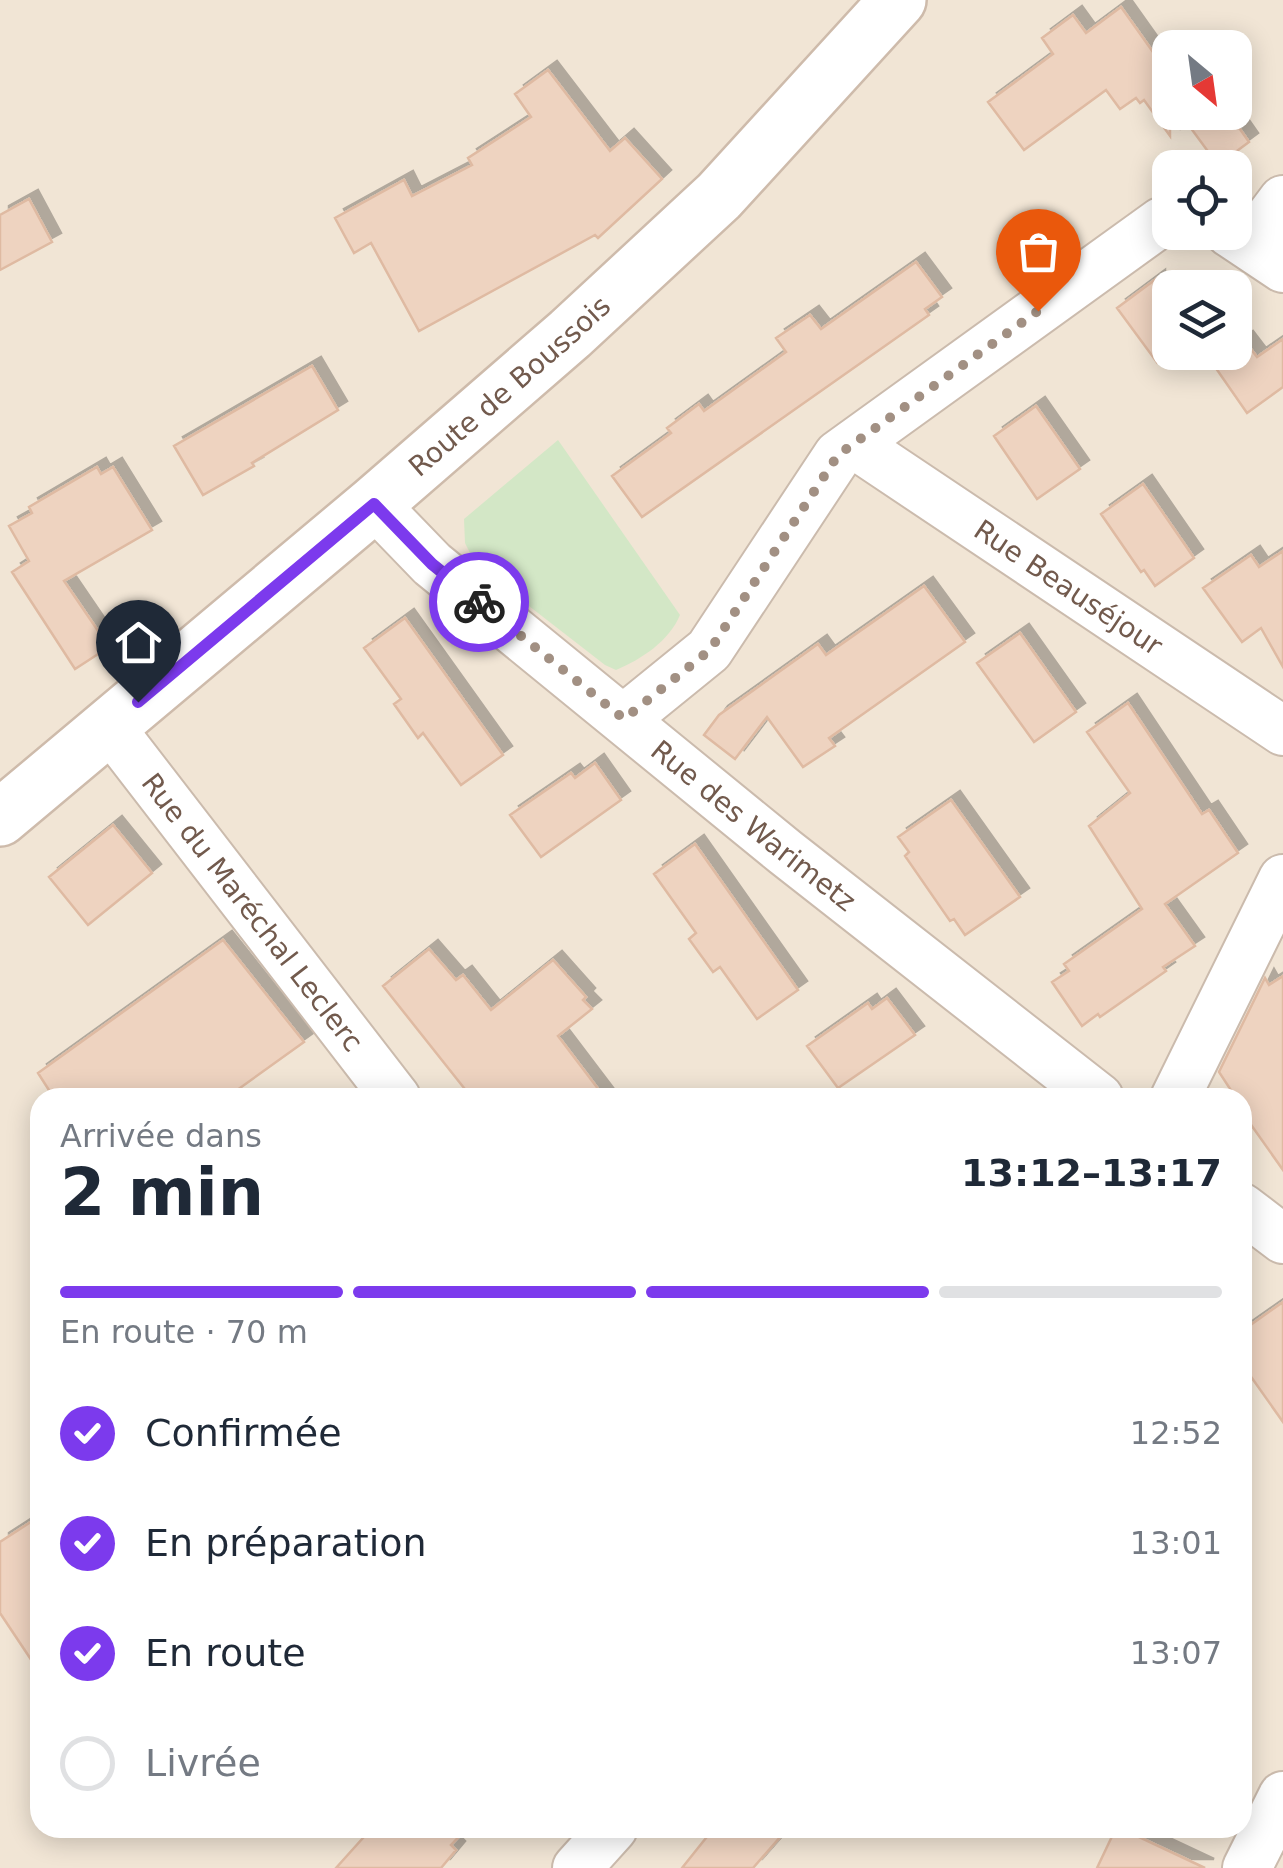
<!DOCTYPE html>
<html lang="fr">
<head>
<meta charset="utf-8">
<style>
	body { margin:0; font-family:"DejaVu Sans",sans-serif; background:#f2f2f3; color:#1f2937; height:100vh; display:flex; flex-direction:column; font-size:38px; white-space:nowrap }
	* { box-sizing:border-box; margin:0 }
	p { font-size:32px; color:#747a83 }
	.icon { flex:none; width:55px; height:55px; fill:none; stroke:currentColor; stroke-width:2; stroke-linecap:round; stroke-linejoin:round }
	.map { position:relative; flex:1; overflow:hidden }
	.sheet { position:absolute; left:30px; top:1088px; width:1222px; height:750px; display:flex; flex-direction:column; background:#fff; border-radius:30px; box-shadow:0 5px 25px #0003 }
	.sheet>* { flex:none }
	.needle { width:65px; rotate:151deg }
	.controls { position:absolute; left:1152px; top:30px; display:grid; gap:20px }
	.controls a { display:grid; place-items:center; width:100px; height:100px; border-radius:20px; background:#fff; box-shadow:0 5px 25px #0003; font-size:50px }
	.pin { position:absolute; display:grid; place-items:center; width:85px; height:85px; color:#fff; margin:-102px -42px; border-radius:50% 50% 50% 0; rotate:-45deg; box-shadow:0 0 10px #0007 }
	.pin .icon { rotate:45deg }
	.courier { position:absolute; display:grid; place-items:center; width:100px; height:100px; margin:-50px; border:8px solid #7c3aed; border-radius:50%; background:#fff; color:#222; box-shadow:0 2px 12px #0007 }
	.summary em { font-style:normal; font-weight:600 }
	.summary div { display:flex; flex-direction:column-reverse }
	.summary { display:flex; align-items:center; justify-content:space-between; height:170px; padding:0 30px }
	h1 { font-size:65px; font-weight:600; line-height:75px }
	.bar { display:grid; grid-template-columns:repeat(4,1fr); gap:15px 10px; align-content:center; height:120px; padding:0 30px }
	.bar i { height:12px; border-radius:8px; background:#e0e1e3 }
	.bar .active { background:#7c3aed }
	.bar p { grid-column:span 4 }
	ol { padding:0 30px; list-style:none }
	li { display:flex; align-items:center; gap:30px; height:110px }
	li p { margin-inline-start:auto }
	li .icon { padding:10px; border-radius:50%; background:#7c3aed; color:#fff; stroke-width:4 }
	li:last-child { color:#747a83 }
	li i { width:55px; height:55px; border:5px solid #e0e1e3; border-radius:50% }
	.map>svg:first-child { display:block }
</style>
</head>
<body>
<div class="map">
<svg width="1283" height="1868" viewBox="0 0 1283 1868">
	<defs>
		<filter id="shadow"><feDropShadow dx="9" dy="-9" stdDeviation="0" flood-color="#0004"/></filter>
	</defs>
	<rect width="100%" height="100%" fill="#faf3e6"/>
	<path fill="#f1e5d5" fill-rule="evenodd" d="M0,0H1283V1868H0ZM1170,48H1235V112H1170ZM1170,168H1235V232H1170ZM1170,288H1235V352H1170ZM40,1098H1242V1828H40Z"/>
	<path fill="#d3e7c6" d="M558,440L680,615C669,641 642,659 616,670L605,665L476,565L465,543L464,519Z"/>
	<path fill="#eed3c0" stroke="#dfbaa2" stroke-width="2.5" filter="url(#shadow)" d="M1121,7L1170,76V136L1144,100L1140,103L1136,98L1120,109L1106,90L1024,150L988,102L1053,54L1042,38L1073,15L1086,33Z
		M548,70L610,151L625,138L662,179L598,238L595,235L419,331L371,243L354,253L335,218L404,180L412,196L472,165L468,158L531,117L515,94Z
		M1179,112H1228L1249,142L1218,165Z
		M29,199L52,242L0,270V215Z
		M916,262L942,297L925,309L929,315L642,517L612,476L671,433L667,428L699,404L704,411L786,352L776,338L810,315L821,329Z
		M1156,279V361L1117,308Z
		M1283,339V387L1247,413L1213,364L1228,352H1235V347L1244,340L1257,357Z
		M312,366L338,410L252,463L254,466L203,495L174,446Z
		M1036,406L1080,469L1037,499L994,436Z
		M97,467L101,474L113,467L152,530L64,581L109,647L75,669L12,572L29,561L9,526L32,513L29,507Z
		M1143,484L1194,558L1155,586L1144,570L1141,572L1101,514Z
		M1283,551V667L1261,628L1242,642L1203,588L1251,555L1259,567Z
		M924,586L965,642L829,738L835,746L803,767L767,717L735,759L704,735L719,715L818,644L826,655Z
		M405,618L503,755L461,785L423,733L418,738L394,704L401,699L364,648Z
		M1020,633L1076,712L1034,742L977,663Z
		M1128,703L1202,814L1209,810L1238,853L1165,904L1195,946L1163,967L1166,971L1100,1017L1098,1014L1082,1026L1052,982L1069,971L1064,964L1142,909L1089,826L1130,793L1087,732Z
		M595,763L621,800L541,857L510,815L571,773L575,778Z
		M951,800L1020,897L965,935L954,919L950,921L905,856L909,852L898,837Z
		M113,825L152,873L88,925L49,877Z
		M695,844L798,990L757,1019L720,967L713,972L689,939L696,933L654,874Z
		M223,940L304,1042L226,1098H54L38,1073Z
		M429,949L456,980L463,975L491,1010L553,960L586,997L583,1000L592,1009L558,1036L605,1098H472L383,986Z
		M1283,976V1170L1242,1112V1098H1236L1219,1072L1265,978L1269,985Z
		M887,998L915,1035L838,1088L807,1046L868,1003L872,1009Z
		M1283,1302V1422L1242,1364V1331Z
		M40,1516V1673L0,1613V1542Z
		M372,1828H467L451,1845L456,1850L441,1868H336Z
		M714,1828H788L753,1868H682Z
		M1116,1828H1120L1205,1868H1097Z"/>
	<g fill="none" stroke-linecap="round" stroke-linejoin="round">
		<g stroke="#cbbbad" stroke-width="52">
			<g id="street">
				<path d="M1229,232L1283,268"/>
				<path d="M1250,244L1283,200"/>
				<path id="s1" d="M854,444L1283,731"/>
				<path id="s2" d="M374,504L432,564L785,852L1099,1098"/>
				<path d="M624,719L709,650L838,455L1161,222H1170"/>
				<path id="s3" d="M109,726L396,1098"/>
				<path d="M1175,1098L1283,879"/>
				<path d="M1242,1208L1283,1239"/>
				<path d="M577,1868L613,1828"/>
				<path d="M1247,1868L1283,1796"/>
			</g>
		</g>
		<g stroke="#cebbab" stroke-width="60">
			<g id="secondary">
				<path id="s4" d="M0,818L374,504L570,334L719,196L898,0"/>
			</g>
		</g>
		<use href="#street" stroke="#fff" stroke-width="48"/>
		<use href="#secondary" stroke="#fff" stroke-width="55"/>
	</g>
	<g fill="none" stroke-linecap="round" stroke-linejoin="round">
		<path stroke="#a29083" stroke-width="10" stroke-dasharray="0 18" d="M479,602L624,719L710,650L838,455L1038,311"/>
		<path stroke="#7c3aed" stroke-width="12" d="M138,702L374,504L432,564L479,602"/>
	</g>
	<g text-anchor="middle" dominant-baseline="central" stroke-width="8" stroke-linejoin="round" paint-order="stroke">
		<g font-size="28" fill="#725a4d" stroke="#fef7ec">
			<text stroke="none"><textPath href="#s4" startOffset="668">Route de Boussois</textPath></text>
			<text stroke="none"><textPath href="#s1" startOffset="258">Rue Beauséjour</textPath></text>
			<text stroke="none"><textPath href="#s2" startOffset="498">Rue des Warimetz</textPath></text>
			<text stroke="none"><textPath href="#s3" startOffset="235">Rue du Maréchal Leclerc</textPath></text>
		</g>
	</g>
</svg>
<div class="controls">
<a><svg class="needle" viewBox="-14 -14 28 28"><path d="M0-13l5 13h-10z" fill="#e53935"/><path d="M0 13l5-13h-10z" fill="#747a83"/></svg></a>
<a><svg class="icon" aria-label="locate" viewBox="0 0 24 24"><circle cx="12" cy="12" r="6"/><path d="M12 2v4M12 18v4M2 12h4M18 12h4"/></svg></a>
<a><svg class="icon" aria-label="layers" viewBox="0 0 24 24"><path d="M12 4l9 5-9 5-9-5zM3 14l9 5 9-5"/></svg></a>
</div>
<div class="pin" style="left:1038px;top:311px;background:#ea580c"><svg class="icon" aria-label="bag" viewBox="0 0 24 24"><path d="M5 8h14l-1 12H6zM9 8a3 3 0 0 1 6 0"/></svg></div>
<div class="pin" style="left:138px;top:702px;background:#1f2937"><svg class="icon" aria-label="home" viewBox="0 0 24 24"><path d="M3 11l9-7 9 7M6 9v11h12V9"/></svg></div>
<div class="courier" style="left:479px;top:602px"><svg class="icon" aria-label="bike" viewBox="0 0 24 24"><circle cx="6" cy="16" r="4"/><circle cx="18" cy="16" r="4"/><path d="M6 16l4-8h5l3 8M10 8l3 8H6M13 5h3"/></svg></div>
<section class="sheet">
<div class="summary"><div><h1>2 min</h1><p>Arrivée dans</p></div><em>13:12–13:17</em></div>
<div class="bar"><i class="active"></i><i class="active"></i><i class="active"></i><i></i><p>En route · 70 m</p></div>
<ol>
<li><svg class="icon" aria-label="check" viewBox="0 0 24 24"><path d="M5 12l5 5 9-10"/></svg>Confirmée<p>12:52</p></li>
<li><svg class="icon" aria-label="check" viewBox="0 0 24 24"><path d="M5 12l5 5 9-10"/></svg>En préparation<p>13:01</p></li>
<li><svg class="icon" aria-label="check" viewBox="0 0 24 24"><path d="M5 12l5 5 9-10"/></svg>En route<p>13:07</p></li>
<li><i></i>Livrée</li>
</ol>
</section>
</div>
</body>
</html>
